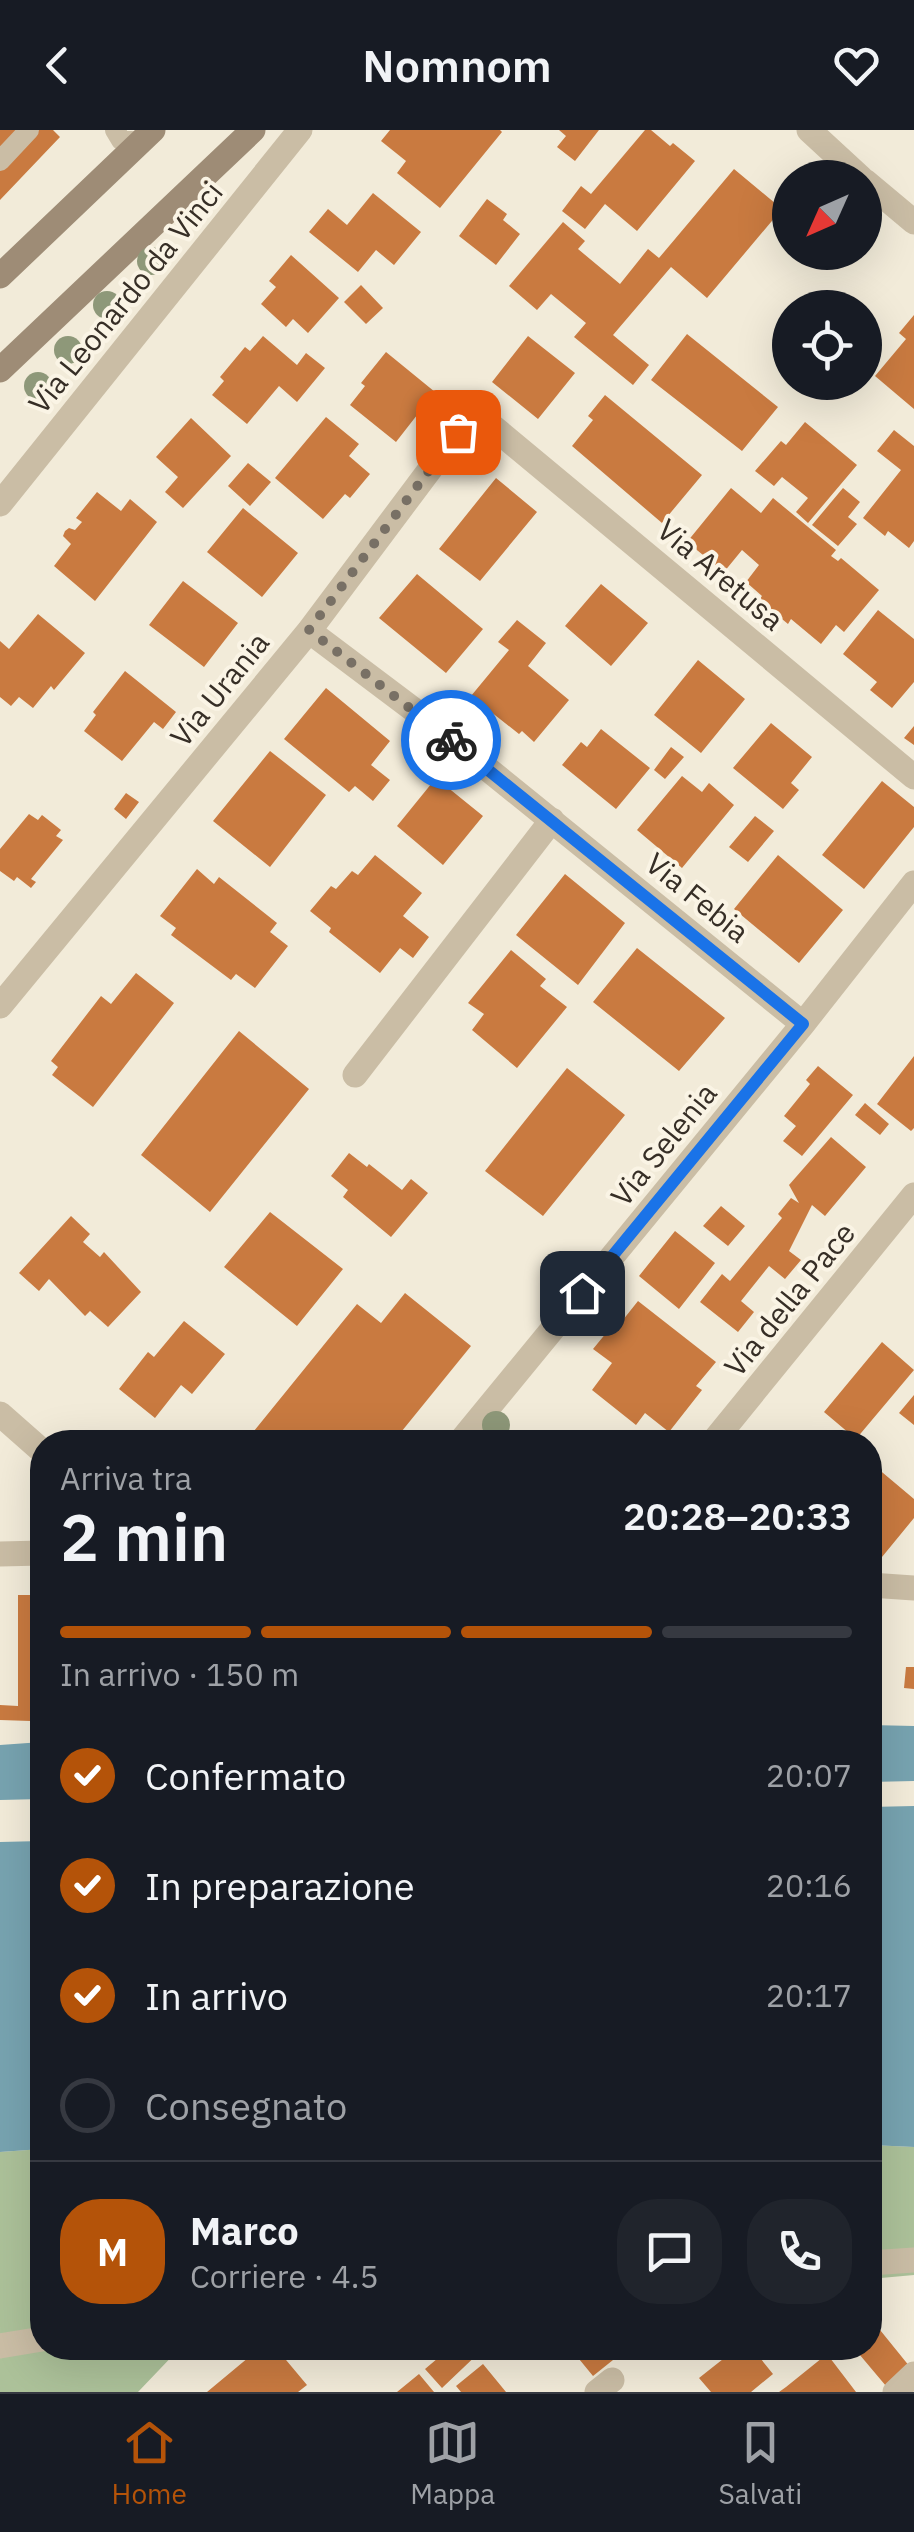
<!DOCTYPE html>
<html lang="it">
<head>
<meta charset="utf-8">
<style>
	body { margin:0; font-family:"IBM Plex Sans",sans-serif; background:#20242c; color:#f1f3f6; height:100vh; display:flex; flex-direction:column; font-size:38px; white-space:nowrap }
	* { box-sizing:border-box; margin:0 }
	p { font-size:32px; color:#9ea1a6 }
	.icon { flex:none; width:55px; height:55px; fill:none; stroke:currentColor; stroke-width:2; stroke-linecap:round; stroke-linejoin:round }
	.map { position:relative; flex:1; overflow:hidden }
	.details { position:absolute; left:30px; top:1300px; width:852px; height:930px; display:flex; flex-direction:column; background:#171b24; border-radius:40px; box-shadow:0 10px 40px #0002 }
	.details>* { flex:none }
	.needle { width:65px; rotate:225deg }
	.tools { position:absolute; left:772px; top:30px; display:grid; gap:20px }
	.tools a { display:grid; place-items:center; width:110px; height:110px; border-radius:50%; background:#171b24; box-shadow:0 10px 40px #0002; font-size:50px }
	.pin { position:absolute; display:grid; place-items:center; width:85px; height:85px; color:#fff; margin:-42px; border-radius:20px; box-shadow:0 5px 15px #0006 }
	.courier { position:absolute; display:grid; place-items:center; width:100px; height:100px; margin:-50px; border:8px solid #1a73e8; border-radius:50%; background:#fff; color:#222; box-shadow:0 2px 12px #0007 }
	.summary em { font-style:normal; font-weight:600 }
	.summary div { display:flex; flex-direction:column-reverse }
	.summary { display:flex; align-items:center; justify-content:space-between; height:170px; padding:0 30px }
	h1 { font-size:65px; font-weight:600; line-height:75px }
	.bar { display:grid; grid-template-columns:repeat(4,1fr); gap:15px 10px; align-content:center; height:120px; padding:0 30px }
	.bar i { height:12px; border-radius:8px; background:#363941 }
	.bar .current { background:#b45309 }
	.bar p { grid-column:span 4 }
	.line { display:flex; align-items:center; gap:25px; padding:0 30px; border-top:2px solid #363941 }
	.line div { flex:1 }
	.round { display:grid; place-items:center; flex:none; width:105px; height:105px; border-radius:40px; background:#20242c }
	ol { padding:0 30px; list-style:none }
	li { display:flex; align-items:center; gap:30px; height:110px }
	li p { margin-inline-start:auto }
	li .icon { padding:10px; border-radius:50%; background:#b45309; color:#fff; stroke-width:4 }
	li:last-child { color:#9ea1a6 }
	li i { width:55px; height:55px; border:5px solid #363941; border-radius:50% }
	header { display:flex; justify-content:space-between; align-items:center; height:130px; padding:0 30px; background:#171b24; font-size:45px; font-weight:600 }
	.menu { display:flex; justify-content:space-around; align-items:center; height:140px; border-top:2px solid #363941; background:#171b24; font-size:28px; color:#9ea1a6 }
	.menu a { display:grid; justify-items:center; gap:5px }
	.menu .current { color:#b45309 }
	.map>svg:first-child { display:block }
</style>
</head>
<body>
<header><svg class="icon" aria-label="back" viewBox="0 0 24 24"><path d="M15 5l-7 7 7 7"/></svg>Nomnom<svg class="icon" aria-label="heart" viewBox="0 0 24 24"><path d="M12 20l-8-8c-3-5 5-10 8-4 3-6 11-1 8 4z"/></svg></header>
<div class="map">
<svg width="914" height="2262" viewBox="0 0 914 2262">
	<rect width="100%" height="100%" fill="#f2ebd9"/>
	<path fill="#acc199" d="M870,2015L914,2017V2145L870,2149Z
		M42,2019V2218H180L138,2262H0V2022Z"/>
	<path fill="#77a3b0" d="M870,1595L914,1596V1651L870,1652Z
		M42,1612V1669L0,1670V1615Z
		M914,1676V2017L870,2015V1677Z
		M42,1711V2019L0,2022V1712Z"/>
	<path fill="#c97a40" d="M0,0H53L60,7L0,70Z
		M390,0H500L502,2L440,78L397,43L406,31L381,11Z
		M559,0H599L575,31L557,17L566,6Z
		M645,0H651L670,16L673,13L695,31L637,101L605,74L585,99L562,81L581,56L591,64Z
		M734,39L782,79L707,168L671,137L613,205L649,235L633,255L574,207L586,193L551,164L537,180L509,156L563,92L585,111L578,119L620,154L648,119L659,128Z
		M373,63L421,102L394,135L376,120L358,142L309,102L328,79L347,95Z
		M487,69L507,84L503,90L520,104L496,135L459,106Z
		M291,125L339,168L308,203L293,189L286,197L261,174L276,157L269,151Z
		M361,155L383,178L366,194L344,172Z
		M914,185V279L875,246L906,209L899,203Z
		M687,204L778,277L742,321L651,250Z
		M263,206L297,235L306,223L325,238L297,272L279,256L247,294L212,265L224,251L220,247L245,217L250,221Z
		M528,206L575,243L538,289L492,252Z
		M386,222L435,262L396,312L350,275L365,256L361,253Z
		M605,265L702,345L662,393L572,316L593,290L588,286Z
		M326,287L359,314L349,326L370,344L350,368L345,364L323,389L275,348Z
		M191,288L231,326L183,378L165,362L178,347L156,327Z
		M805,292L857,335L808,393L796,382L808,368L782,347L774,356L755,341L781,311L786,315Z
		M894,300L914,316V411L909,418L888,401L885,406L863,388L901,340L877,321Z
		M248,333L271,352L250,376L228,356Z
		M496,348L537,382L480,451L439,419Z
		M731,358L761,383L773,368L836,420L831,426L838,431L841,428L879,460L844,502L836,495L821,514L791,489L788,494L759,470L762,466L746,452L759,435L742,420L724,442L687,412Z
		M843,358L860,372L848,387L857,394L838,416L812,395Z
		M97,362L121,381L130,369L157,392L95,471L54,436L71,414L63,406L65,401L69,398L75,400L82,392L76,388Z
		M243,378L298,423L262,467L207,422Z
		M417,444L483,499L446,543L379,488Z
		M183,451L238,493L204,537L149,495Z
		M601,454L648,493L611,536L565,496Z
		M878,480L914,509V552L892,578L870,560L877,552L843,524Z
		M38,484L85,523L54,560L51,556L33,578L19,567L11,576L0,567V511L9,519Z
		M517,490L546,513L528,536L569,570L534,612L522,601L519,604L471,566L509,520L498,512Z
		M698,530L745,569L701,623L654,585Z
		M125,541L176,582L163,599L154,592L122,631L84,601L96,585L93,582Z
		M326,558L390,611L371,635L390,650L373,671L355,656L349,662L284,609Z
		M771,593L812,627L791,653L799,660L783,679L733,638Z
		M914,596V615L904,608Z
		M601,599L650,638L616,679L562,635L581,612L587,617Z
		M671,617L684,627L665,649L654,640Z
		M270,621L326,665L270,737L213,691Z
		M682,646L702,662L709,653L734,675L682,738L637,700Z
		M436,648L483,686L443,735L397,696Z
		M882,651L914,677V697L864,759L822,725Z
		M126,663L139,672L126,689L114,679Z
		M29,684L38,690L42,685L61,700L56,706L63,710L31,749L36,752L31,758L17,747L14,751L0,741V719Z
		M755,686L774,701L748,732L729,717Z
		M375,725L422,763L403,786L429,807L413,828L400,818L380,843L329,802L331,798L310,781L331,756L336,759L352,741L358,745Z
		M778,725L843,780L799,833L734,779Z
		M197,739L214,754L219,747L277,793L270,802L288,816L255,858L236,844L231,850L171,805L176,798L160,786Z
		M565,744L625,793L578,855L516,805Z
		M637,818L725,888L679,941L593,872Z
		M511,820L546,849L540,856L567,877L517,938L472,900L484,884L468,873Z
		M136,843L174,873L93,977L52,945L58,937L51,931L101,866L111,874Z
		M239,901L309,959L210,1082L141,1025Z
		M914,926V998L911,1001L877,974Z
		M818,936L853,965L802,1026L783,1011L796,996L784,986L810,954L806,950Z
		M567,938L625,985L543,1086L485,1041Z
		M865,973L889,994L880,1005L855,985Z
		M831,1007L866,1037L825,1086L812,1075L789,1121L801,1130L785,1149L769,1136L741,1171L754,1182L738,1202L700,1172L722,1144L730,1151L782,1088L778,1084L791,1068L799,1073L789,1055Z
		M349,1023L367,1037L369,1034L402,1060L411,1049L428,1063L391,1107L343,1067L348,1060L331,1046Z
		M721,1076L745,1096L728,1116L703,1096Z
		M270,1082L343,1139L297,1196L224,1137Z
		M71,1086L90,1104L83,1112L100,1127L104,1122L141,1162L108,1197L90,1181L85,1186L49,1149L39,1161L19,1143Z
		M675,1101L715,1133L679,1179L639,1146Z
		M405,1163L471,1216L393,1312H245L357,1174L381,1193Z
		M638,1171L716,1232L696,1256L702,1260L669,1302L645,1283L636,1295L592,1260L612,1233L593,1219L607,1202L611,1205Z
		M184,1191L225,1224L192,1264L181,1255L155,1288L119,1259L148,1222L154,1227Z
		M882,1212L914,1240L856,1309L824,1282Z
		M914,1265V1295L899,1283Z
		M576,1302L589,1312H568Z
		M839,1302L851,1312H831Z
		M870,1332L914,1369V1388L882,1427H870Z
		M18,1465H42V1577L32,1576L31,1591L0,1590V1575L18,1576Z
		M906,1537H914V1559L904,1558Z
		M876,2195L910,2237L886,2256L854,2218H870V2200Z
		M260,2218H276L307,2255L298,2262H207Z
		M450,2218H484L442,2258L425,2239Z
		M570,2218H628L593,2246Z
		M737,2218H752L773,2244L751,2262H711L699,2248Z
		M827,2224L856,2262H779L786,2257Z
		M483,2234L506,2262H461L456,2256Z
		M419,2244L434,2262H397Z"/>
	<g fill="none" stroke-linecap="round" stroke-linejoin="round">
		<path stroke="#cabda5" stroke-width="20" d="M115,0L121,10L140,12
			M0,31L29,0"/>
		<path stroke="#cabda5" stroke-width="25" d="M809,0L861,48
			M865,51L914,92
			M0,374L300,0
			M309,501L422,586L803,894
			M0,876L309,501L458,302L473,290L487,292L914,647
			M355,945L552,690
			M0,1284L42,1321
			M460,1312L803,894L914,753
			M713,1312L914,1065
			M0,1424L42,1423
			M870,1455L914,1458
			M870,2133L914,2130
			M0,2216L42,2209
			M597,2262L612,2250
			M895,2262L914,2244"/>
		<path stroke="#9e8c76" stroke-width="25" d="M0,146L153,0
			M0,240L253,0"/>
	</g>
	<g fill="#8e9879">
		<circle cx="151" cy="131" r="14"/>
		<circle cx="107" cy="175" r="14"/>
		<circle cx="68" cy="220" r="14"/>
		<circle cx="38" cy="256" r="14"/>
		<circle cx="496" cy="1295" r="14"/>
	</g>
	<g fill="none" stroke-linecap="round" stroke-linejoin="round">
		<path stroke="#787065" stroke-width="10" stroke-dasharray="0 18" d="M451,610L309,500L458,302"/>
		<path stroke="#1a73e8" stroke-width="12" d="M451,610L803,894L582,1163"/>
	</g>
	<g text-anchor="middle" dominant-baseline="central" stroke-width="8" stroke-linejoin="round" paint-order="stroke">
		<g font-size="30" fill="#362e26" stroke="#faf4e5">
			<text transform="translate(125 167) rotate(-51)">Via Leonardo da Vinci</text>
			<text transform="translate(721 444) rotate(40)">Via Aretusa</text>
			<text transform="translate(219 559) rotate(-51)">Via Urania</text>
			<text transform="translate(698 767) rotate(39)">Via Febia</text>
			<text transform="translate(663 1014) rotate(-51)">Via Selenia</text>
			<text transform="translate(789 1169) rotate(-51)">Via della Pace</text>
		</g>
	</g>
</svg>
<div class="tools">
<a><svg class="needle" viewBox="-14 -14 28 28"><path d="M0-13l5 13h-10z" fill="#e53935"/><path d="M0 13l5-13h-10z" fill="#9ea1a6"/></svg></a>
<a><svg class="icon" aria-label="locate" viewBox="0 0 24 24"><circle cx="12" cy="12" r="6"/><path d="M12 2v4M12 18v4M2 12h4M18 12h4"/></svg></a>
</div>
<div class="pin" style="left:458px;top:302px;background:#ea580c"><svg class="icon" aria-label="bag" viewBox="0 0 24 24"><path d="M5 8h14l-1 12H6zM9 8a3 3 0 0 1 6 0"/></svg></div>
<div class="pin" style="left:582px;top:1163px;background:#1f2937"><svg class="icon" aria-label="home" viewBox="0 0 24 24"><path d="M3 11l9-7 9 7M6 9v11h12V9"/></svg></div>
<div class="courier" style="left:451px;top:610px"><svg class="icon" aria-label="bike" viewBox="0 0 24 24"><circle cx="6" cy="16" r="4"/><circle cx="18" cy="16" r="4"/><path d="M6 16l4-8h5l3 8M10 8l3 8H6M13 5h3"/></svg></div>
<section class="details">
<div class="summary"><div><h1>2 min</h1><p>Arriva tra</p></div><em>20:28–20:33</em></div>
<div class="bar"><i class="current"></i><i class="current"></i><i class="current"></i><i></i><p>In arrivo · 150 m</p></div>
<ol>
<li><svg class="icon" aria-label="check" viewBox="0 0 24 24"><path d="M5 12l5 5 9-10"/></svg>Confermato<p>20:07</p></li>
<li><svg class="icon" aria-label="check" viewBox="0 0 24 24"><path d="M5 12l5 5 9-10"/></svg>In preparazione<p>20:16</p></li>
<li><svg class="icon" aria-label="check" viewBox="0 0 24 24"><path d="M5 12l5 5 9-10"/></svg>In arrivo<p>20:17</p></li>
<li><i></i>Consegnato</li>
</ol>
<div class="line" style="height:180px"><b class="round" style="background:#b45309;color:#fff">M</b><div><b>Marco</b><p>Corriere · 4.5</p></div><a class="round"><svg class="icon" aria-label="chat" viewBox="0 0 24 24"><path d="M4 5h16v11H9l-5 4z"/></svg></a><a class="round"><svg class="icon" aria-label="phone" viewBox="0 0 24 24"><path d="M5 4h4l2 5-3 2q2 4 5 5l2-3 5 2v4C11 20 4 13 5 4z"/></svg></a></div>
</section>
</div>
<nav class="menu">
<a class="current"><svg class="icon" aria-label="home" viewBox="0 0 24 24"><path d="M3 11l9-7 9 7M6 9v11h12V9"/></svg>Home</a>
<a><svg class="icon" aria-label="map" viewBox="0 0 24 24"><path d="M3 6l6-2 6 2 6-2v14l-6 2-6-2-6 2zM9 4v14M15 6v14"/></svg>Mappa</a>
<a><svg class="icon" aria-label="saved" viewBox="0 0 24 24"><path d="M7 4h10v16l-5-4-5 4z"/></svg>Salvati</a>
</nav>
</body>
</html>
